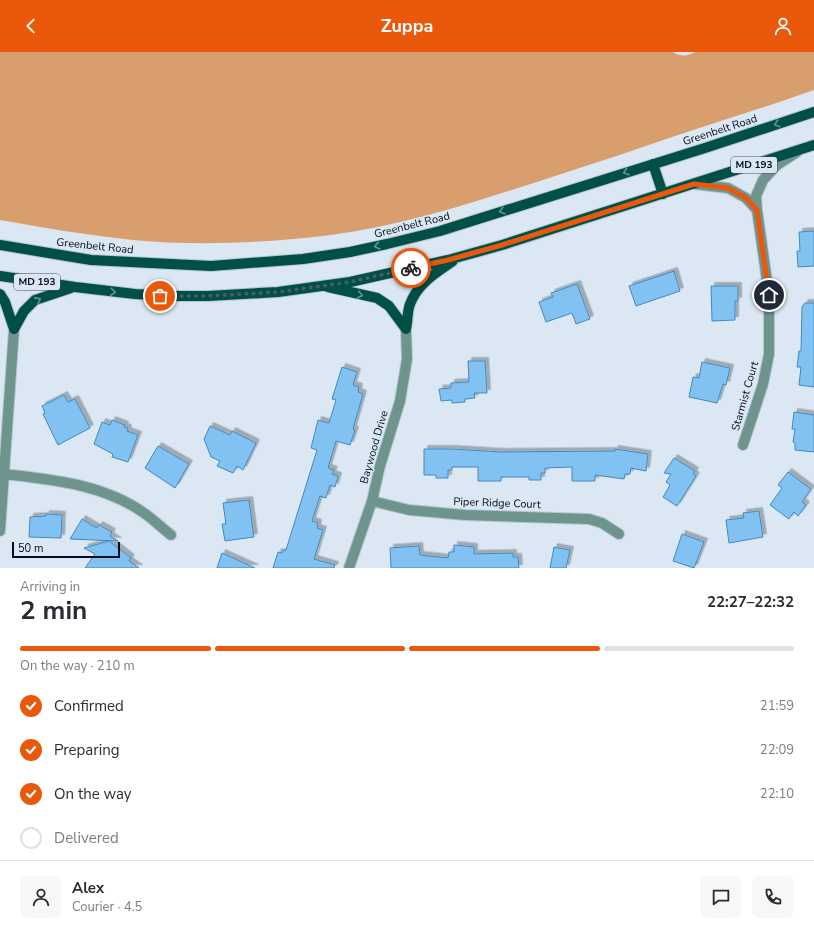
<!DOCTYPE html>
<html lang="en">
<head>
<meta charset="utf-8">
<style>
	body { margin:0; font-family:"Nunito Sans",sans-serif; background:#f7f7f7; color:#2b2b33; height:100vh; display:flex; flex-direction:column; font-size:15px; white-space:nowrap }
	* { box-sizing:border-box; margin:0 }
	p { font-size:13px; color:#7c7c81 }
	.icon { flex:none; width:22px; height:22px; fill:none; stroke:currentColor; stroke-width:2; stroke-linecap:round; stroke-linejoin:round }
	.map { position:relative; height:516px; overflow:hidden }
	.sheet { display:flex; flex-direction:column; background:#fff; flex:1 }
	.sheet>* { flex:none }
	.scale { position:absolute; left:12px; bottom:10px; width:108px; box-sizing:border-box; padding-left:4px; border:2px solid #000e1d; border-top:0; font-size:11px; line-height:14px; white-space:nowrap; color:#000e1d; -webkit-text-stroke:3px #dbe8f3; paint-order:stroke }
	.pin { position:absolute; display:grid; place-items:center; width:34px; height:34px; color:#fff; margin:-17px; border:2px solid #fff; border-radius:50%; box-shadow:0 1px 4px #0007 }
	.courier { position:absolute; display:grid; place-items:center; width:40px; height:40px; margin:-20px; border:3px solid #ea580c; border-radius:50%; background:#fff; color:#222; box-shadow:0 1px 5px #0007 }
	.overview em { font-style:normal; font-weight:700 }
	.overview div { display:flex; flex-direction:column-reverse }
	.overview { display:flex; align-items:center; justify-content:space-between; height:68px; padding:0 20px }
	h1 { font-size:26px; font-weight:700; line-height:30px }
	.bar { display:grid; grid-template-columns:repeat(4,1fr); gap:6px 4px; align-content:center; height:48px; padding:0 20px }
	.bar i { height:5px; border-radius:3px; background:#e1e1e2 }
	.bar .current { background:#ea580c }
	.bar p { grid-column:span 4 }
	.line { display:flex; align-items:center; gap:10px; padding:0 20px; border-top:1px solid #e1e1e2 }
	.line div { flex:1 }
	.round { display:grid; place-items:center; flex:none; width:42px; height:42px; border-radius:8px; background:#f7f7f7 }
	ol { padding:0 20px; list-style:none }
	li { display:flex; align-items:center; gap:12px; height:44px }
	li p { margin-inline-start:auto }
	li .icon { padding:4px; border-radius:50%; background:#ea580c; color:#fff; stroke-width:4 }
	li:last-child { color:#7c7c81 }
	li i { width:22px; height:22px; border:2px solid #e1e1e2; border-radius:50% }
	header { display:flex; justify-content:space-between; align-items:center; height:52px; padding:0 20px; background:#ea580c; color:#fff; font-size:18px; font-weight:700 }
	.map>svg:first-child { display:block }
</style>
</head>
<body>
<header><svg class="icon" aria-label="back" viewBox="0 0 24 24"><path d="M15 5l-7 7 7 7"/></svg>Zuppa<svg class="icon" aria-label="person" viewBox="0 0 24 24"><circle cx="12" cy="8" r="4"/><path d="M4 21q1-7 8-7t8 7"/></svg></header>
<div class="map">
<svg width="814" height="516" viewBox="0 0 814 516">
	<defs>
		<filter id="shadow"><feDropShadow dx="3.5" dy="-3.5" stdDeviation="0" flood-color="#0004"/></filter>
	</defs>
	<rect width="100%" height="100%" fill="#dbe8f3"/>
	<path fill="#d89e6d" d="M0,0H673C680,5 688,4 695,0H814V38C769,54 723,68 678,83C638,97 598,110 558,123C484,147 409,173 331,183C266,191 198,194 133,188C88,183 44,176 0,168Z"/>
	<path fill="#82c2f2" stroke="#4289ba" filter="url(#shadow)" d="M814,179V214L798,215L797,199H800L799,180Z
		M674,219L680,239L636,254L629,234Z
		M577,232L590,267L576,272L572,261L546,270L539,250L553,245L551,241Z
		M711,234H738V249H735V268L712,269Z
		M805,251H814V335L799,333L801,315H797L799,299H801L802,255Z
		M468,309H485L487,341H474L475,346L465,347V350L452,351V348L441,349L439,337L451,336V331L469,330Z
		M702,310L730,316L726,333L723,332L717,351L689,345L693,325L699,326Z
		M342,315L357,320L353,333L359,335L358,340L363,342L353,377L355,378L350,393L336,389L328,416L334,418L332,422L338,424L335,435L330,433L326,446L320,444L312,469L318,471L317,476L323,478L314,507L335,513L334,516H273L278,500L282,501L284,498H286L317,398L311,396L318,368L329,371L336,348L332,347Z
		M64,343L68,350L75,347L90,376L58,393L43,362L45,361L42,354Z
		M794,360L814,363V400L795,398V391L793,390L795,377H792Z
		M112,368L125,373L124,375L128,376L127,379L138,383L128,410L112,405L113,402L94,392L102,370L110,373Z
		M210,374L230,383L232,379L256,391L243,418L237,414L233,421L217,414L220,409L211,405L204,387Z
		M158,394L189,412L175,436L145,416Z
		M424,397H452L501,400L615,399V397L648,402L646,419L631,416L630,422H625L624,427L595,423V429H572V415L545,416V421H541V428H529V425H501V429H478V415H452V418H448V426H436V423H424Z
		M674,406L695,419L693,422L696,424L677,454L663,445L670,433L666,430L671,422L664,421Z
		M788,420L811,437L802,450L806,453L798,464L794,460L789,467L770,453L782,436L778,433Z
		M249,448L254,485L225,489L222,472H226L223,451Z
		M759,459L763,485L729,491L726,468L744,466L743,461Z
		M46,462L62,463L61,486L29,485L30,465L46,464Z
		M82,467L97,476L99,473L112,480L110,484L118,489L70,487Z
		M682,482L704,490L694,516L673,509Z
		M109,489L131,506L129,509L139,516H85L95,502L84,496Z
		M454,493L474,495V502L513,501V505H518L519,516H391L390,496L419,494L420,503L448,506L449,500H454Z
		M554,495L570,498L566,516H550Z
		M222,501L255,516H217Z"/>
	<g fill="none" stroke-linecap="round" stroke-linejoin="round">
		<g stroke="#b8c5d1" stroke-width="12">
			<path id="street" d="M694,132L728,136L746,146L757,158
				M743,393L763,332L769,302V243L757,158L756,144L763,128L777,113L797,100
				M4,422C53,428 103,432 144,461C154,468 162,476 171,483
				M372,449L409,458L465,463L589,467L602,471L619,482
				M0,479L14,277
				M349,516L372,449L380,414L400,349L407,307L406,277"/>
		</g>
		<g stroke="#b8c5d1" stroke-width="12">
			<path id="primary" d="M653,112L663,142
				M0,193L91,208L211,214L303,207L350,200L387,192L440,179L705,96L814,60
				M0,224L75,235L135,242L172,244H208L278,240L350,230L448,208L502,193L814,93
				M328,235L377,246L389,254L406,277
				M0,242L5,250L14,277
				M14,277L24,259L35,248L71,236
				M406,277C408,269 407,260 410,252C418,231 436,221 453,209"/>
		</g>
		<use href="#street" stroke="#6d958e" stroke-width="10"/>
		<use href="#primary" stroke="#005046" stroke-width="10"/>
	</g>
	<defs><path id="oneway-chevron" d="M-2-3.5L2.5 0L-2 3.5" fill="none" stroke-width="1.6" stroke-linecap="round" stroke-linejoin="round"/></defs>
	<g stroke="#639494">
		<use href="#oneway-chevron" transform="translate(777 72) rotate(162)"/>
		<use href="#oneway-chevron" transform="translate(626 120) rotate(162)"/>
		<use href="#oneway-chevron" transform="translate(502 159) rotate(163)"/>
		<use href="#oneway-chevron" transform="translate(377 194) rotate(169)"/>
		<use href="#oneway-chevron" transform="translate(113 240) rotate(6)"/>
		<use href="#oneway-chevron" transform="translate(360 243) rotate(11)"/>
		<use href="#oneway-chevron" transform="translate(38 248) rotate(-28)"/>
	</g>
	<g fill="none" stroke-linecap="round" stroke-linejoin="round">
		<path stroke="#4d5a68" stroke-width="4" stroke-dasharray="0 7.2" d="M160,244H208L278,240L350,230L411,216"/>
		<path stroke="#ea580c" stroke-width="5" d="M411,216L448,208L502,193L694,132L728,136L746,146L757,158L769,243"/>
	</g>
	<g text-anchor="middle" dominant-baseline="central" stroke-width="3" stroke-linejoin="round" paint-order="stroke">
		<g fill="#dbe8f3" stroke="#424f5d" stroke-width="1">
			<rect x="731" y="105" width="46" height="16" rx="3"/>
			<rect x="14" y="222" width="46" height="16" rx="3"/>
		</g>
		<g font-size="10" font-weight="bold" fill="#000e1d">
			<text x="754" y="113">MD 193</text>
			<text x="37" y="230">MD 193</text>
		</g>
		<g font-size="11" fill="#000e1d" stroke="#dbe8f3">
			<text transform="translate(720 78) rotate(-18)">Greenbelt Road</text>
			<text transform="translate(412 173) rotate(-14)">Greenbelt Road</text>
			<text transform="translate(95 194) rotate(6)">Greenbelt Road</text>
			<text transform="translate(745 344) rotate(-74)">Starmist Court</text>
			<text transform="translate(374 395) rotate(-74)">Baywood Drive</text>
			<text transform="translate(497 451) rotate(2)">Piper Ridge Court</text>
		</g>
	</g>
</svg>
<div class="scale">50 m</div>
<div class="pin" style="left:160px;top:244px;background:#ea580c"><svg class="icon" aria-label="bag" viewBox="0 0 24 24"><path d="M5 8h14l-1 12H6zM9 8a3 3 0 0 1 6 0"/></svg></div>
<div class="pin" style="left:769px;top:243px;background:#1f2937"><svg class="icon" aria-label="home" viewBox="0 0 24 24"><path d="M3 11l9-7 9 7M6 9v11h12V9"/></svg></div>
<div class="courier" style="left:411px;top:216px"><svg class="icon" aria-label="bike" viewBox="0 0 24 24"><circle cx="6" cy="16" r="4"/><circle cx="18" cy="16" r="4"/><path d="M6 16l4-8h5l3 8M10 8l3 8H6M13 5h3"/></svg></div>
</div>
<section class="sheet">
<div class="overview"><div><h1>2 min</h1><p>Arriving in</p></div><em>22:27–22:32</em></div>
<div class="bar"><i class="current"></i><i class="current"></i><i class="current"></i><i></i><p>On the way · 210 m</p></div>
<ol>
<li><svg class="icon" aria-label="check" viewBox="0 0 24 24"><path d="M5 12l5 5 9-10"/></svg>Confirmed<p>21:59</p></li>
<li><svg class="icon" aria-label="check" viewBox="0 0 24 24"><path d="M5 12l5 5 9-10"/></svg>Preparing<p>22:09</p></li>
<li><svg class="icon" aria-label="check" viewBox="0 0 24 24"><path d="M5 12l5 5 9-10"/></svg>On the way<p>22:10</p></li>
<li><i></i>Delivered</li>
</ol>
<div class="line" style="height:72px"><a class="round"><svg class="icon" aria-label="person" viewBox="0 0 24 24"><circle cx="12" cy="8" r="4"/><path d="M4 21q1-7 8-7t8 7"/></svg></a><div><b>Alex</b><p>Courier · 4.5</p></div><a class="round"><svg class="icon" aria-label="chat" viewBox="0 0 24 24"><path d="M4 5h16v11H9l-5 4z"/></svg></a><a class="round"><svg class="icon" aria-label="phone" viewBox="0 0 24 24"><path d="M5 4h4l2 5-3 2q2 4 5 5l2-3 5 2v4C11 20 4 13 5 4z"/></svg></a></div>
</section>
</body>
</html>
